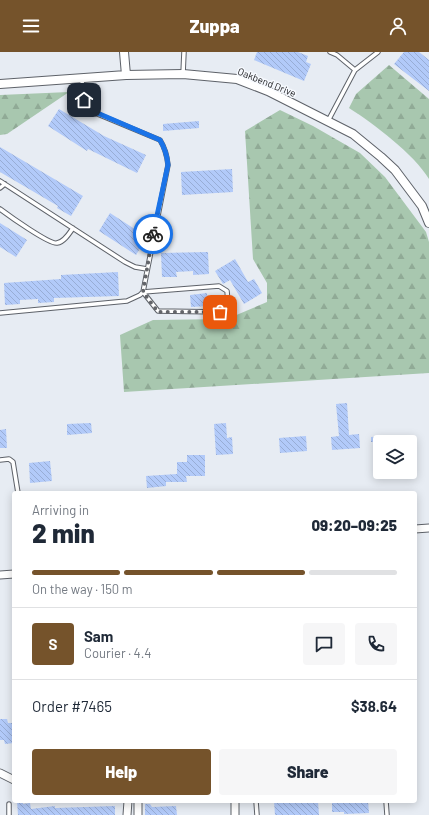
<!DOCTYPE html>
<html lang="en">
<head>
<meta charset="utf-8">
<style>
	body { margin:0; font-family:Barlow,sans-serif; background:#f6f6f7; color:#1f2937; height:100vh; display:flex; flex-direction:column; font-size:15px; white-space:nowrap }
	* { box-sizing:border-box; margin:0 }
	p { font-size:13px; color:#747a83 }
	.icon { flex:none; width:22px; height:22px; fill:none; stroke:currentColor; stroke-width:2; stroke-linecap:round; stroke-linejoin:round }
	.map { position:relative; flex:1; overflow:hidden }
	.details { position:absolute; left:12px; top:439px; width:405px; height:312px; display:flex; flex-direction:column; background:#fff; border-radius:4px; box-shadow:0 2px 10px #0003 }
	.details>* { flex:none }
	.controls { position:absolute; left:373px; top:383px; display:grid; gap:8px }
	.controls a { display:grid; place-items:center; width:44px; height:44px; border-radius:4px; background:#fff; box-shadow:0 2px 10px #0003; font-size:20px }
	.pin { position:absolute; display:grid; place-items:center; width:34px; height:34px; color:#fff; margin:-17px; border-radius:8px; box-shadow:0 2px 6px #0006 }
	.courier { position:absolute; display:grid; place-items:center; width:40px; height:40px; margin:-20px; border:3px solid #1a73e8; border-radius:50%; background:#fff; color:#222; box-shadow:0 1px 5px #0007 }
	.overview em { font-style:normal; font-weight:800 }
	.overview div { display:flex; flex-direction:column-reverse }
	.overview { display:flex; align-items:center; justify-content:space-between; height:68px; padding:0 20px }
	h1 { font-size:26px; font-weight:800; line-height:30px }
	.bar { display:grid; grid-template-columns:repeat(4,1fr); gap:6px 4px; align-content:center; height:48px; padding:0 20px }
	.bar i { height:5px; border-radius:3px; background:#e0e1e3 }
	.bar .current { background:#75532b }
	.bar p { grid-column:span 4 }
	.line { display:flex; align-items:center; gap:10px; padding:0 20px; border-top:1px solid #e0e1e3 }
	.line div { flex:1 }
	.round { display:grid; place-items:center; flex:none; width:42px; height:42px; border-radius:4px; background:#f6f6f7 }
	.button { display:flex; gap:8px; margin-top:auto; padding:8px 20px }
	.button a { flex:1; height:46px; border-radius:4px; background:#75532b; color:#fff; font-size:16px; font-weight:800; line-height:46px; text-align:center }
	.button a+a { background:#f6f6f7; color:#1f2937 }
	header { display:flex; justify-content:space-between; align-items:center; height:52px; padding:0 20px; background:#75532b; color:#fff; font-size:18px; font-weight:800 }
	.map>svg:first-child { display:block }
</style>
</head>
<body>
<header><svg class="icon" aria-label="menu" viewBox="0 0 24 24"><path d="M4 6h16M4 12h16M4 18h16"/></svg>Zuppa<svg class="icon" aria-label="person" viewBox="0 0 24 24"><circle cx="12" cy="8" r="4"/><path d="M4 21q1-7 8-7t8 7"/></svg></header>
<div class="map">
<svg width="429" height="763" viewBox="0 0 429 763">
	<defs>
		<pattern id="forest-firs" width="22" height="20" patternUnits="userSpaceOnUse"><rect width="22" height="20" fill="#a8c7af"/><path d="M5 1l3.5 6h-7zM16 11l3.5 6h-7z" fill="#90aa96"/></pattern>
		<pattern id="building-back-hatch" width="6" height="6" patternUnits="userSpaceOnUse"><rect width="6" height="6" fill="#b2caf9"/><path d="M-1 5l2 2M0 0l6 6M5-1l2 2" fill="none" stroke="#98add5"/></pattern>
	</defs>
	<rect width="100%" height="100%" fill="#e7ecf3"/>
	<path fill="url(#forest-firs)" d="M389,13L429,47V127C414,102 374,72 349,56L356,42Z
		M69,40L7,82L0,83V43Z
		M280,58L313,74L360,101L385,125L426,180L429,190V321L124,340L120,283L153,268L227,267L267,250V231L253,207L245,79Z"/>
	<path fill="url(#building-back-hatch)" d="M257,0H298L308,4L306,10L311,12L304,29L254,8Z
		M404,0H419L429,8V39L394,12Z
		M59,57L104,84L146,103L137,121L88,97L87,99L48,74Z
		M199,69V76L163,79V72Z
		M0,95L83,144L71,164L57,156L58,154L0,120Z
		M232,117L233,140L182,143L181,120Z
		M110,161L147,185L136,203L99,179Z
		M0,171L27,188L16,205L0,195Z
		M208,200L209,222L193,223V219L176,220L177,225H162L161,201Z
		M235,207L248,230L254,227L262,241L244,252L230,228L223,232L215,219Z
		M118,220L119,244L54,246V250L38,251V247L20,248V252L5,253L4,231L61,227V223Z
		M207,241L208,254L191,255L190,243Z
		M347,351L349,383L359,382L360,396L332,398L331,385L339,384L336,352Z
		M91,371L92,381L67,383V372Z
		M226,371L227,386L232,385L233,402L216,403L214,372Z
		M6,377L7,396H0V378Z
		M405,383V390H371V385Z
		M306,384L307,399L280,401L279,386Z
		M187,403H205V424H186L187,430H166V434L147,436L146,424L177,422V410H187Z
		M50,409L52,429L30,431L29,411Z
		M0,667H7L8,671H14V691L5,692L4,688H0Z
		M17,749H23V752L30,751L31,757L55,754V756L115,754V763H18Z
		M274,749H318L319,763H275Z
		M332,749H368L369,761L344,762V760H332Z
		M145,752H150L152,755L176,754L177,763H145Z"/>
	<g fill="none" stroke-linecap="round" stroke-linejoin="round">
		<g stroke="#5e6269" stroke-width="5.5">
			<path id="service" d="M355,18L378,0
				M183,22L184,0
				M328,69L355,18L337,3L330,0
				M0,129L125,210L135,215L147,217
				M0,136L5,132
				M0,157C8,163 50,193 57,191C64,190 69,182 73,176
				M219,234L227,239L228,250L220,260L158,259L143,240Z
				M0,261L127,249L140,243L143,240L168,113C167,103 165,96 160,88L95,61C81,50 83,44 82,27
				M0,408L9,407L13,410L18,441
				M256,749L257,763
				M386,749L387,763
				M9,752V763"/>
		</g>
		<g stroke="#5e6269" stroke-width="9">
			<path id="minor" d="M415,477L429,476
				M0,523L14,522
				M0,721L14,728
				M235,749V763
				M127,763L128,749
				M138,763V749"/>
		</g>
		<g stroke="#5e6269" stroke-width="10">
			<path id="tertiary" d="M124,0L126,23
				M0,32L126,23L183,22L237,27L268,39L353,82L381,105L395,118L422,154L429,171"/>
		</g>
		<use href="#service" stroke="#fff" stroke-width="3.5"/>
		<use href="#minor" stroke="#fff" stroke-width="7"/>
		<use href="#tertiary" stroke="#fff" stroke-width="8"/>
	</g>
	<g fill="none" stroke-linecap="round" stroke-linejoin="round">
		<path stroke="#626469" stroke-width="4" stroke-dasharray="0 7.2" d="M153,182L143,240L158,260H220"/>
		<path stroke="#1a73e8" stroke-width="5" d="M84,48L85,52L95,60L160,88C165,96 167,103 168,113L153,182"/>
	</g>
	<g text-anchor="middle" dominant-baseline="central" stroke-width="3" stroke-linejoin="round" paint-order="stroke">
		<g font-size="10" fill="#1a1b1e" stroke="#f6f9fe">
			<text transform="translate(267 30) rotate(22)">Oakbend Drive</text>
		</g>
	</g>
</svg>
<div class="controls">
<a><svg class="icon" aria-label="layers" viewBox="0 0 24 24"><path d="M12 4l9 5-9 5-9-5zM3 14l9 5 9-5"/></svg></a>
</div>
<div class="pin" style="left:220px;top:260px;background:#ea580c"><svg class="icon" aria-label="bag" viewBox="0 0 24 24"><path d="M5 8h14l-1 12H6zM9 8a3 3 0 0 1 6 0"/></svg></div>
<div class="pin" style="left:84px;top:48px;background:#1f2937"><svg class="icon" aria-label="home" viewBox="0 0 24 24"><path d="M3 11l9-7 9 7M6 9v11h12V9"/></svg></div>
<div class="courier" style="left:153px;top:182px"><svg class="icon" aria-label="bike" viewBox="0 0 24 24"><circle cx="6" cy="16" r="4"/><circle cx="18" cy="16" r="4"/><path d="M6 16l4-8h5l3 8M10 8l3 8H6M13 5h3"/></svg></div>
<section class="details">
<div class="overview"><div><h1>2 min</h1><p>Arriving in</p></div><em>09:20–09:25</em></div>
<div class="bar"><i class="current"></i><i class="current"></i><i class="current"></i><i></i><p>On the way · 150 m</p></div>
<div class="line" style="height:72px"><b class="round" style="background:#75532b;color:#fff">S</b><div><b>Sam</b><p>Courier · 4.4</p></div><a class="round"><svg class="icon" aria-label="chat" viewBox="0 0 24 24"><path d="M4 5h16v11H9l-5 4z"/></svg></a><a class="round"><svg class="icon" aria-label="phone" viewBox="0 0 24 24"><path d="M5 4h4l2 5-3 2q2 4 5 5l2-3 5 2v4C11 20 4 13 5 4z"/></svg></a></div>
<div class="line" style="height:52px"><div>Order #7465</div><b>$38.64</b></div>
<div class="button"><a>Help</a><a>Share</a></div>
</section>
</div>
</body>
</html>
